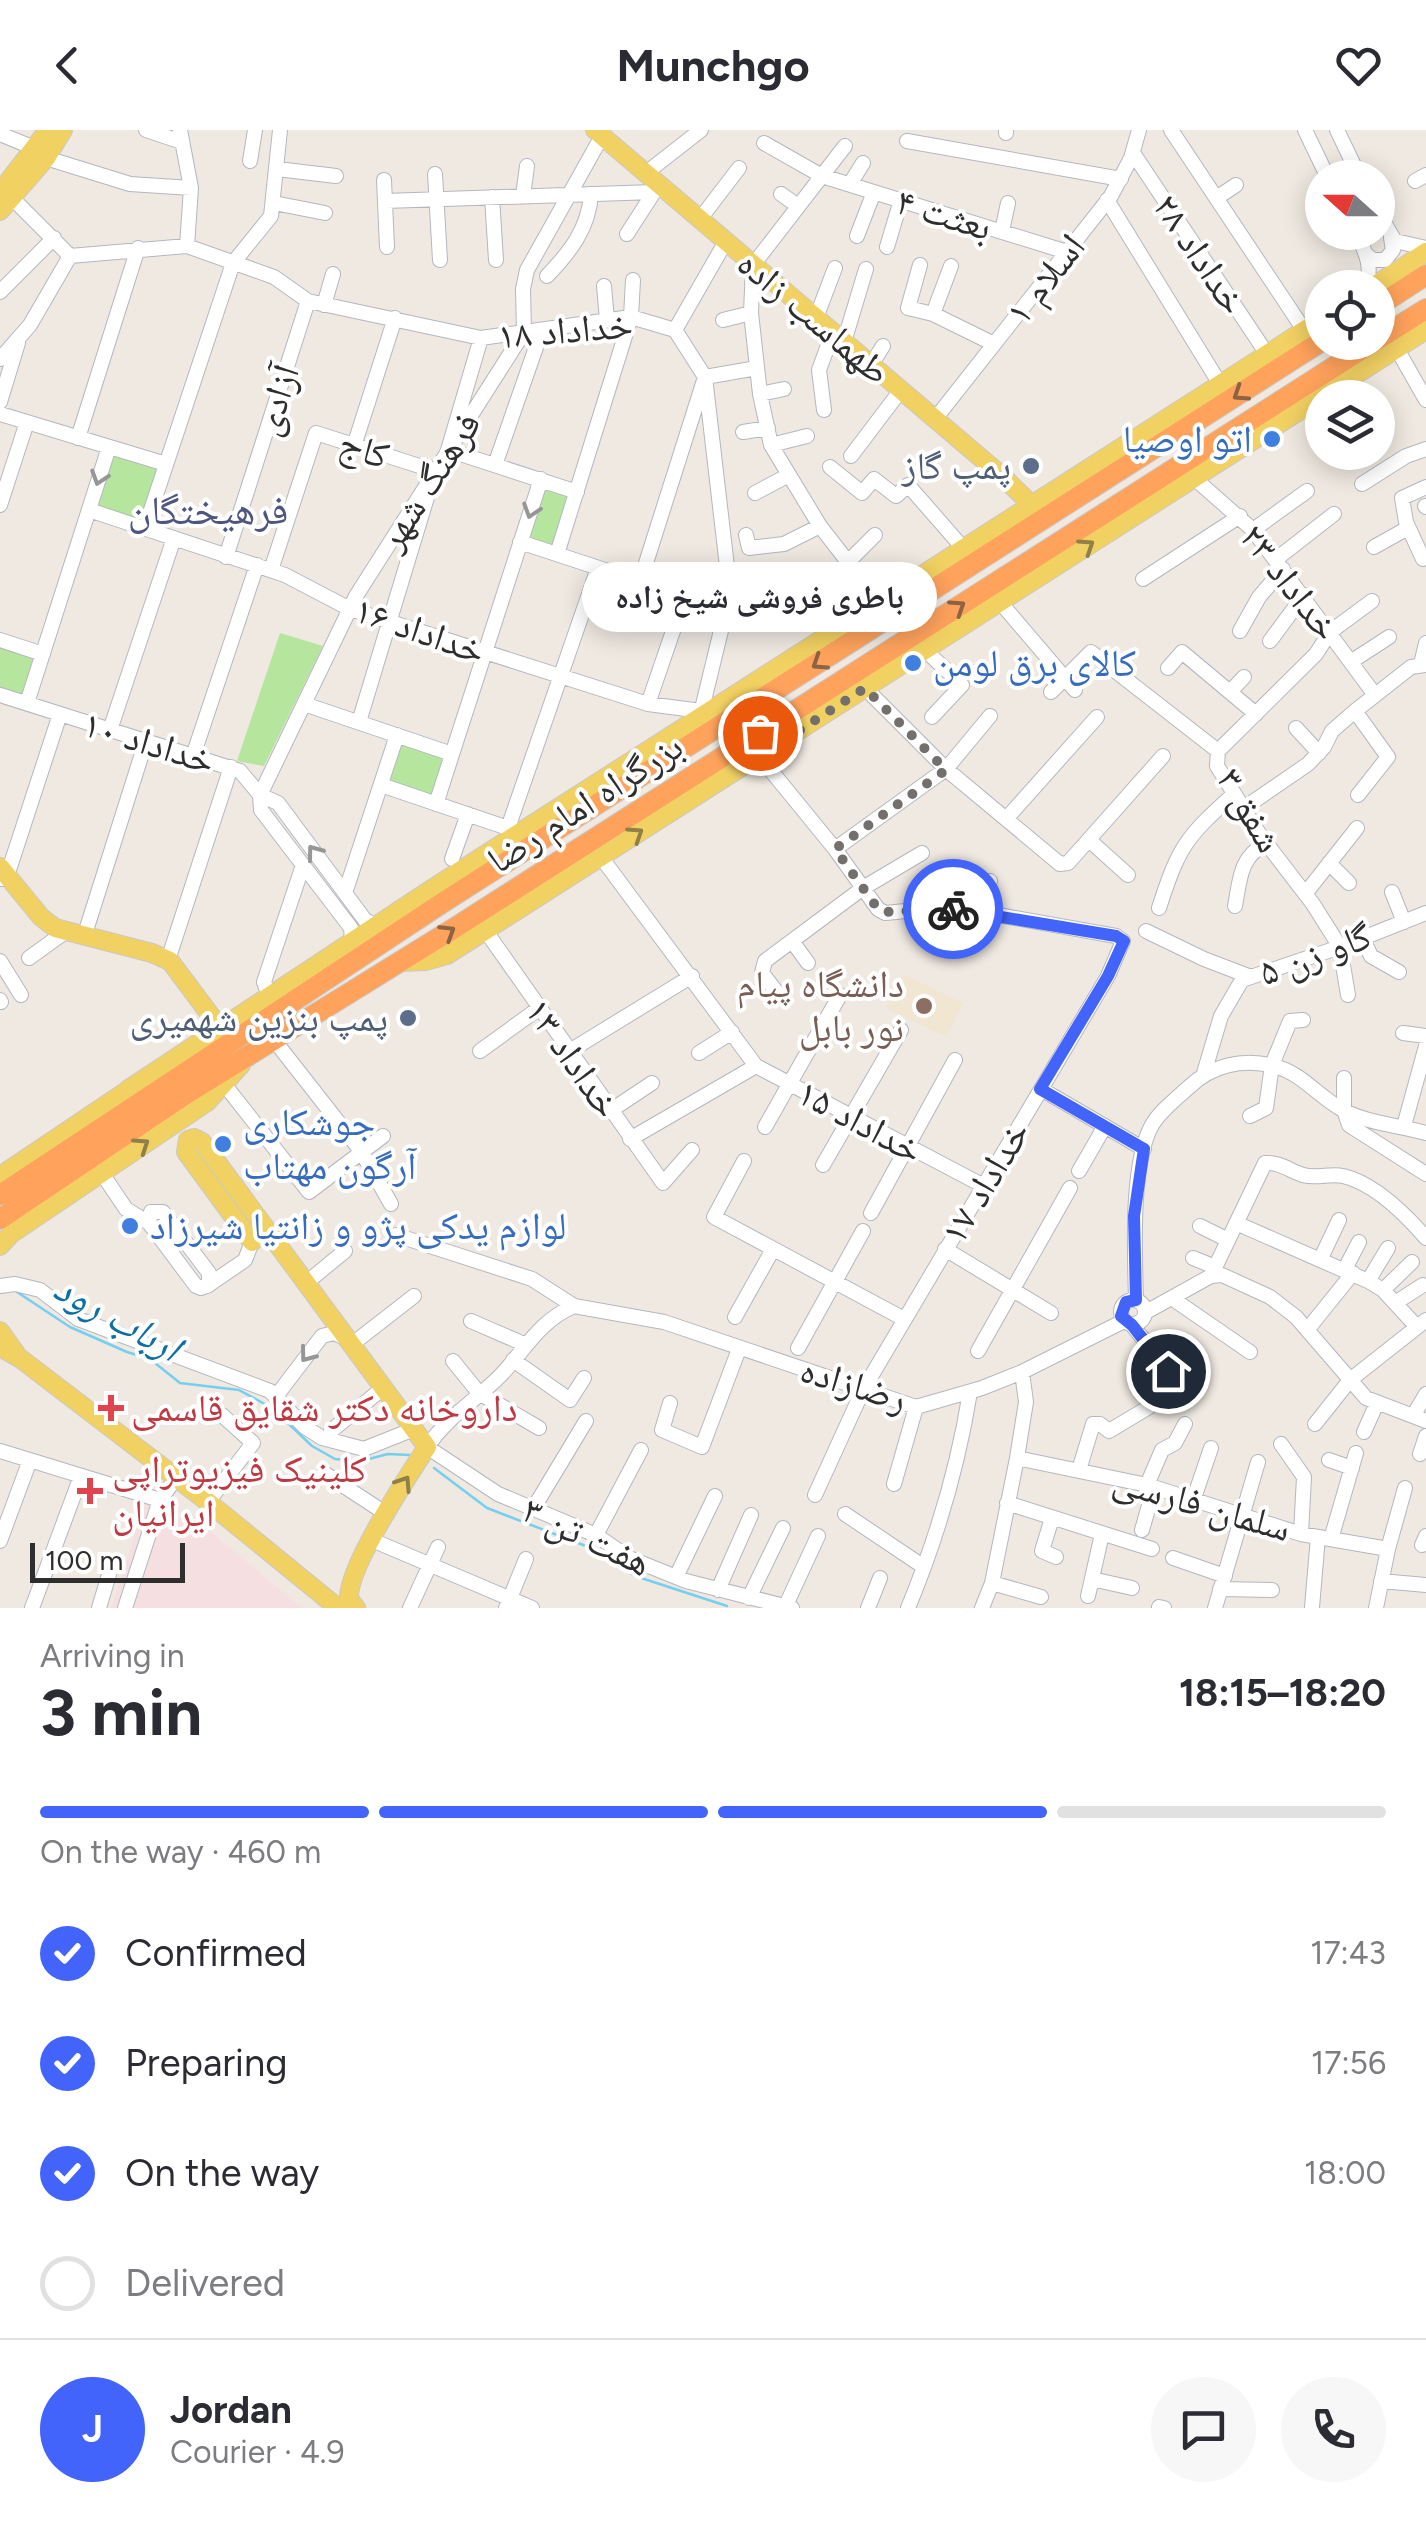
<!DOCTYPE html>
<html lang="en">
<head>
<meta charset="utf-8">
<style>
	body { margin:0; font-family:Figtree,"Noto Naskh Arabic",sans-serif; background:#f7f7f7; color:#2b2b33; height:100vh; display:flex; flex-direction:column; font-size:38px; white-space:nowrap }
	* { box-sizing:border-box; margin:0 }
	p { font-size:32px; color:#7c7c81 }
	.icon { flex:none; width:55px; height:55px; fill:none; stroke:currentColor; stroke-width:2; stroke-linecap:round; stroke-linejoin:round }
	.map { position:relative; height:1478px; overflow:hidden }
	.sheet { display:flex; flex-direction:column; background:#fff; flex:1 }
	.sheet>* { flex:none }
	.needle { width:65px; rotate:291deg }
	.tools { position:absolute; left:1305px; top:30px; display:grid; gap:20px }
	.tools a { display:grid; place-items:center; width:90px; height:90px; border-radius:50%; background:#fff; box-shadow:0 5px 25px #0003; font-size:50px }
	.scale { position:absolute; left:30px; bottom:25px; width:155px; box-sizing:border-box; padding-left:10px; border:5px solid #2e2e2e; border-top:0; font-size:28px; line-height:35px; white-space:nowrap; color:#2e2e2e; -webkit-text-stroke:8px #fff; paint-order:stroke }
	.pin { position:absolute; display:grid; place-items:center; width:85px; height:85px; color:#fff; margin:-42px; border:5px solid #fff; border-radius:50%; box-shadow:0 2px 10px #0007 }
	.courier { position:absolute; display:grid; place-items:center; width:100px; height:100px; margin:-50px; border:8px solid #4264fb; border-radius:50%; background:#fff; color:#222; box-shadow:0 2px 12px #0007 }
	.bubble { position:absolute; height:70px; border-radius:35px; background:#fff; box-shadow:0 5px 25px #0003; font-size:32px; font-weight:700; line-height:70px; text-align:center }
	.summary em { font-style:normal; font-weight:700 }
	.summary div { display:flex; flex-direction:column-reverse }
	.summary { display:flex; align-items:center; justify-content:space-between; height:170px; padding:0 40px }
	h1 { font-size:65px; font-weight:700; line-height:75px }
	.bar { display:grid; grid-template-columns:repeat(4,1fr); gap:15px 10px; align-content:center; height:120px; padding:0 40px }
	.bar i { height:12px; border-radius:8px; background:#e1e1e2 }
	.bar .on { background:#4264fb }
	.bar p { grid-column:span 4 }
	.line { display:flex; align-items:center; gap:25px; padding:0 40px; border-top:2px solid #e1e1e2 }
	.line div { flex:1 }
	.round { display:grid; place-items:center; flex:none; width:105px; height:105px; border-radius:52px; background:#f7f7f7 }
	ol { padding:0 40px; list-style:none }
	li { display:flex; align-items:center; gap:30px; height:110px }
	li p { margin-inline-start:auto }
	li .icon { padding:10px; border-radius:50%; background:#4264fb; color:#fff; stroke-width:4 }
	li:last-child { color:#7c7c81 }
	li i { width:55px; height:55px; border:5px solid #e1e1e2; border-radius:50% }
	header { display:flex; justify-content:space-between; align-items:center; height:130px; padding:0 40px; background:#fff; font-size:45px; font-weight:700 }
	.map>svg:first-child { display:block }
</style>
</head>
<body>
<header><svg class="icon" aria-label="back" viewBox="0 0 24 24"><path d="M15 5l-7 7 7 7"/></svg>Munchgo<svg class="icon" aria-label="heart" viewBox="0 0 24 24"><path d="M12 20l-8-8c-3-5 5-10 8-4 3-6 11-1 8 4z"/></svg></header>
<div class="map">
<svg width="1426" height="1478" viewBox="0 0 1426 1478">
	<rect width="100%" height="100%" fill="#efe9e1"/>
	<path fill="#f0e6d1" d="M903,844L963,873L946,907L886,878Z"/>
	<path fill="#f5dfe0" d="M145,1374L211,1402L302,1478H111Z"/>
	<path fill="#b6e59e" d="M114,326L159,340L143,390L98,376Z
		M544,356L571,365L553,419L527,410Z
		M280,503L323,516L264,636L237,631Z
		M0,517L35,527L23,567L0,560Z
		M402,614L443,628L431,665L390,651Z"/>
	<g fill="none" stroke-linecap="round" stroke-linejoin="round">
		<path stroke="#75cff0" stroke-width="2.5" d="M17,1162L70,1197L127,1222L150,1229L180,1253L239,1260L272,1278L312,1316L335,1329L361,1331L388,1324L410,1325
			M434,1338L487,1378L591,1418L635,1446L727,1476"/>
		<g stroke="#b4b7c1" stroke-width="16">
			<path id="minor" d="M146,0L182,12
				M180,0L191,58L187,116
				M1171,0L1304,200
				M1305,0L1328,48
				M1337,0L1360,48
				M1006,3V0
				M0,4L37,19
				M907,11L1121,49
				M764,13L822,46L1067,122
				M845,16L753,135L751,183L760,264L771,315L820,396L879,472
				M1133,23L1267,224
				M46,28L130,54L191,58
				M250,31L255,0
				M277,39L336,46
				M646,43L701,0
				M435,44L440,130
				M384,50L387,117
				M1415,51L1426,45
				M850,54L863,33
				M781,64L798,76
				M523,66L527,36
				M492,67L496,130
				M1218,67L1236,55
				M12,68L70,126
				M1107,70L1220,254
				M385,71L654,62
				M274,73L325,83
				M1378,82L1395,111L1426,118
				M700,89L739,38
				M1002,101L1008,73
				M1356,102C1365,121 1374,137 1365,158
				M627,104L656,59
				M857,106L874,62
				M887,117L901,70
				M1366,124L1373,130H1385L1393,120L1391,108
				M70,126L187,116L274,147L308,171L481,208L631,187L675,200L705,247L729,454L726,480L700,587
				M920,135L908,178L933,184L994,214
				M547,146C570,122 589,98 591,64
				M604,156L607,190
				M0,162L54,108
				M324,175L333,144
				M933,184L951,136
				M816,188L835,138
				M723,190L751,183
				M675,200L726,111
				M481,208L448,320L577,362
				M844,212L866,139
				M1397,219L1426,270
				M0,229L30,195L70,126
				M871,235L883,216
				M760,264L784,259
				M0,272L18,213
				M824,280L819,240L833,202
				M0,284L166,334
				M935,289L1111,66L1131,28L1139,0
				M743,302L768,298
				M78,308L138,118
				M771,315L807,306
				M354,316L395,188
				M851,326L901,260
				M495,335L542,200
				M830,337L862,363L874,349L896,366L908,355L963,418
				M1194,348L1253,400L1375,565
				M1362,354L1406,326L1426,319
				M755,363L787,346
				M0,375L27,292
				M1425,376L1426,377
				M89,380L285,445L350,479L648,574L701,581
				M145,398L233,133L271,86L280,0
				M1253,400L1307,361
				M746,405L749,418L784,414L820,396
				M520,412L726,480
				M1374,417L1408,398
				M557,424L631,187L633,150
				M226,427L308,171
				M1423,429L1406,392L1402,368L1426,357
				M1275,430L1334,384
				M848,432L875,405
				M271,440L316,303L435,341L359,592
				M1143,449L1240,386
				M640,452L705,247L757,238
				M1000,472L1075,560
				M1240,501L1259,467L1283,439
				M0,510L43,524
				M1270,511L1304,465
				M925,520L962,555L932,587
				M1352,531L1389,507
				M1421,534L1426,513
				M1168,538L1182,522L1256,584
				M865,558L946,639L1060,734L1068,733L1163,626
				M1051,562L1091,522L1218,621L1217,636L1260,705L1313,774L1340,817L1348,865
				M1230,562L1244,547
				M0,565L240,641L260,665
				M27,573L109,317
				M304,574L452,624
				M648,574L685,466
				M1355,581L1388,627L1358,665
				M1296,598L1319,623
				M110,600L174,408
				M1218,621L1316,524L1330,502L1372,471
				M193,626L257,435
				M759,626L835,719L878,779L885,783L937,778L976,781L1116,806L1123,811L1108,846L863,1260L815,1365
				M381,655L508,698L598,438
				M260,665L356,466L524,202L523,159L527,140L602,6
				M436,674L541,349
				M1244,678L1308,634L1324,617L1332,601L1355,581L1411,537L1426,535
				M1006,689L1097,587
				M1089,710L1128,745
				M835,719L946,639L990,586
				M601,727L756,936L982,1055
				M452,729L468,684
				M1329,733L1349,753
				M1,749L7,746L60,584
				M1392,762L1404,792
				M345,763L397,605
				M1305,764L1357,698
				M1235,776C1240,749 1240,726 1266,714
				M1159,778C1179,716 1186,707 1234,664
				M969,781L990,751
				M485,800L663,1053L692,1020
				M1146,801L1204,829L1251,847
				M84,807L146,611
				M1362,807L1371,826L1399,842
				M352,811L351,798L261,680L260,665L278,673L365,790L376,796
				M792,811L808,833
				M29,828L65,802
				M168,830L231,637
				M0,831L21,865
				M779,865L762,843L765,831L863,758L922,723
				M269,866L264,852L303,735
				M0,870L1,872
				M1403,903L1426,906
				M274,910L361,1021L391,1074
				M480,921L538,879
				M568,922L692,846
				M699,923L732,902
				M1204,943L1221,886L1242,850L1340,817L1426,783
				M1344,948V980L1349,995L1426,1044
				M224,954L309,1062L383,1006
				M1041,959L1144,1019
				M610,981L652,953
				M1250,986L1266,978L1272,935L1290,891L1303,890
				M1404,996L1426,916
				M765,997L840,865
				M630,1009L756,936
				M744,1031L714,1087L904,1189
				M823,1035L901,900
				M1079,1041L1105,996
				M101,1042L126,1079L149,1093L196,1156L201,1158L209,1155V1143L163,1082H151L149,1093
				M871,1083L955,930
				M1236,1093L1368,1151L1383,1160L1417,1197
				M1200,1096L1228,1110
				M396,1105L532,1149L574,1176L664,1192L916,1277L982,1258L1022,1242L1124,1191
				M945,1119L1051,1183
				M1193,1128L1215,1137
				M1321,1128L1339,1090
				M1345,1139L1359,1112
				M1211,1146L1265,1033C1280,1032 1290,1041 1303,1045C1317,1049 1330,1043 1343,1046C1374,1053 1406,1085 1426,1108
				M1368,1151L1388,1118
				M306,1153L345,1121
				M0,1156L15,1154L40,1160L78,1189L270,1261L305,1297L322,1308L364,1319L414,1299
				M207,1156L245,1130L252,1112
				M1383,1160L1412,1132
				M1173,1169L1250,1222
				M1121 1182a12 12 0 1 1 24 0a12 12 0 1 1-24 0Z
				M1136,1170C1135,1125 1130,1034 1152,995C1160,981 1177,968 1189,957C1212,935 1243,928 1274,936C1301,943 1315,963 1338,977C1362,993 1398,995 1426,1003
				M1395,1173L1423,1155
				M574,1176C539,1191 525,1220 500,1246C475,1271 447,1287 427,1317L498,1364L596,1405L629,1428L686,1451L792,1478
				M1146,1182L1211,1146L1222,1145L1270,1167L1296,1187L1366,1268L1426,1291
				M735,1187L772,1121
				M471,1191L524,1214
				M1132,1195L1187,1264
				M1307,1200L1353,1143
				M351,1215L414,1166
				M798,1218L863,1101
				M978,1221L1070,1058
				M513,1230L570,1270L584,1248
				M453,1231L479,1263L539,1298
				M277,1265L322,1206L334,1203L347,1209
				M670,1273L662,1300L702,1317L739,1219
				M1413,1286L1426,1264
				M1315,1294L1350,1250L1426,1190
				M331,1301L383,1258
				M1364,1302L1377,1273
				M1281,1314L1304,1347L1301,1404
				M0,1321L160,1370
				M1420,1324L1426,1306
				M1017,1328L1147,1355L1301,1404L1388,1419
				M1329,1330L1352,1338
				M1079,1340L1093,1294H1100L1109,1301L1149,1277
				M324,1343L385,1383
				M894,1354L916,1277
				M1147,1355L1162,1320L1175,1313L1185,1294
				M1193,1371L1211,1318
				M208,1372L253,1313L222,1285
				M1007,1373L1152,1419
				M533,1379L586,1291
				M845,1384L924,1437
				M1052,1388L1042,1421L1056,1427
				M1142,1400L1154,1358
				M596,1405L641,1320
				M1331,1409L1356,1323
				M372,1410L532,1478
				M0,1411L30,1330
				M1422,1415L1426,1406
				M1173,1428L1225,1446
				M676,1447L715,1366
				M1092,1449L1132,1458
				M1381,1451L1426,1455
				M992,1453L1041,1467
				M1220,1459L1272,1460
				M718,1460L751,1385
				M1088,1466L1102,1404
				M749,1468L783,1398
				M786,1475L818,1406
				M1159,1477L1164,1478
				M1312,1477L1318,1407
				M32,1478L81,1346
				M99,1478L113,1431
				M125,1478L160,1370L176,1348
				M410,1478L438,1417
				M506,1478L526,1429
				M868,1478L880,1448
				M908,1478C937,1408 958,1337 970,1262
				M982,1478L992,1453L1017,1328L1026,1272L1022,1242
				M1215,1478L1258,1332
				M1376,1478L1388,1419L1405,1358"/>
		</g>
		<g stroke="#c9c9c9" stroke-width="20">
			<path id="major" d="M595,0L1001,345L1038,381
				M0,62L48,0
				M0,81L46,28L63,0
				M1371,158L1426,122
				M0,737L41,787L55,798L152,823L170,831L220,898
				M400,832L426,831L447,825L1426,200
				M127,960L433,758L1322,189
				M0,1046L137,954
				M266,1100L252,1112L186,1022L188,1010L194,1008L202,1012L427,1317C408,1346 347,1438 349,1469L356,1478
				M0,1116L11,1104L207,972L241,935
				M0,1201L17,1225
				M0,1217L21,1229L208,1372L338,1478"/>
		</g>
		<g stroke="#c9c9c9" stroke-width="22">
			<path id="highway" d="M1378,176L1426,145
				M1378,209L1426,179
				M0,1065L442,773L1322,211
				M0,1089L186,964L456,797L1373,212"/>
		</g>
		<use href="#minor" stroke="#fff" stroke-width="14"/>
		<use href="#major" stroke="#f2d163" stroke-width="18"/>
		<use href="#highway" stroke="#ffa35c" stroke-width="20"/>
	</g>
	<defs><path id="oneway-chevron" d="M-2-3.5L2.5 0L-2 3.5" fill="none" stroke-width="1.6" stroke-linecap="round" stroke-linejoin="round" transform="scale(2.5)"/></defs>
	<g stroke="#8c6343">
		<use href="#oneway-chevron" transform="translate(1240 264) rotate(147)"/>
		<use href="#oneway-chevron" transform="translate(958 477) rotate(-33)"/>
		<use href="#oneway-chevron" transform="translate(819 533) rotate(147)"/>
		<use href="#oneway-chevron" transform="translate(448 802) rotate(-32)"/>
	</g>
	<g stroke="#969696">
		<use href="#oneway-chevron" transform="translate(99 348) rotate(108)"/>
		<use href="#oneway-chevron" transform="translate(531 381) rotate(108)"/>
		<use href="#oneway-chevron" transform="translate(314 722) rotate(-127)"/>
		<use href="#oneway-chevron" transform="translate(307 1225) rotate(127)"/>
	</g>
	<g stroke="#908048">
		<use href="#oneway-chevron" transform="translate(1087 416) rotate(-33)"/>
		<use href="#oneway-chevron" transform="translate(636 704) rotate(-33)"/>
		<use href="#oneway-chevron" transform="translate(142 1015) rotate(-34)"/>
		<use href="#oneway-chevron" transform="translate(404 1353) rotate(-57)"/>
	</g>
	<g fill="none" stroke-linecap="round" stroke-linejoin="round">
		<path stroke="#726f6d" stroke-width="10" stroke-dasharray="0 18" d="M760,603L786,586L797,602L865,558L946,640L835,719L878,779L885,782L953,779"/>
		<path stroke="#4264fb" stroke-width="12" d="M953,779L1116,806L1124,811L1108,846L1040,959L1144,1019L1134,1086L1136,1170L1126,1172L1121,1186L1132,1195L1168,1241"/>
	</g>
	<g fill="#3f7fe0" stroke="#fff" stroke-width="4">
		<circle cx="1272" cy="309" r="10"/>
		<circle cx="913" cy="533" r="10"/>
		<circle cx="223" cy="1014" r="10"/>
		<circle cx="130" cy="1096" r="10"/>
	</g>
	<g fill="#5c6f8a" stroke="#fff" stroke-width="4">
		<circle cx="1031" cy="336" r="10"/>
		<circle cx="408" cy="888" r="10"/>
	</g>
	<circle fill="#8d6e63" stroke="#fff" stroke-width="4" cx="924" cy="876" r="10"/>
	<g fill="#e0444e" stroke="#fff" stroke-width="4">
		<path d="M106 1263h10v10h10v10h-10v10h-10v-10h-10v-10h10z"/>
		<path d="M85 1346h10v10h10v10h-10v10h-10v-10h-10v-10h10z"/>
	</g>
	<g text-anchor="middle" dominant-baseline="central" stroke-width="8" stroke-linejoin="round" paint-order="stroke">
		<g font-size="38" fill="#2e2e2e" stroke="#fff">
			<text transform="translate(944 84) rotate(17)">بعثت ۴</text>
			<text transform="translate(1200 124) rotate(56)">خداداد ۲۸</text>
			<text transform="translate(1045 149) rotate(-52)">اسلام ۱</text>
			<text transform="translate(814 187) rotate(40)">طهماسب زاده</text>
			<text transform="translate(565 200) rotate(-5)">خداداد ۱۸</text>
			<text transform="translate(276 270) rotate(-72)">آزادی</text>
			<text transform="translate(364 319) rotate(18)">کاج</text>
			<text transform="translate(429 351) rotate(-57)">فرهنگ شهر</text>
			<text transform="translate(1290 452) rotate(52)">خداداد ۲۳</text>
			<text transform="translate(420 500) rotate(19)">خداداد ۱۶</text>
			<text transform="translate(149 612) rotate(17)">خداداد ۱۰</text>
			<text transform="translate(585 673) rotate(-33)">بزرگراه امام رضا</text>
			<text transform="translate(1250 680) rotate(59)">شفق ۳</text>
			<text transform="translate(1315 824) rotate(-20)">گاو زن ۵</text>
			<text transform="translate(573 928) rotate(55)">خداداد ۱۳</text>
			<text transform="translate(860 991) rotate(28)">خداداد ۱۵</text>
			<text transform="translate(985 1052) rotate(-59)">خداداد ۱۷</text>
			<text transform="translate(854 1254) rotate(17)">رضازاده</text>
			<text transform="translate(1202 1374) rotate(16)">سلمان فارسی</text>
			<text transform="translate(587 1406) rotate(25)">هفت تن ۳</text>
		</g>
		<g font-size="38" fill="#366cbe" stroke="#fff" text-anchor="start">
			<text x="1252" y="309" text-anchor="end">اتو اوصیا</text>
			<text x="933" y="533">کالای برق لومن</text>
			<text x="243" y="992">جوشکاری<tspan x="243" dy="44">آرگون مهتاب</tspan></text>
			<text x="150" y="1096">لوازم یدکی پژو و زانتیا شیرزاد</text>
		</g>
		<g font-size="38" fill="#4e5e75" stroke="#fff" text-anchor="end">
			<text x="1011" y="336">پمپ گاز</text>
			<text x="388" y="888">پمپ بنزین شهمیری</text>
		</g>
		<g font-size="38" fill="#785e54" stroke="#fff" text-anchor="end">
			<text x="904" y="854">دانشگاه پیام<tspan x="904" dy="44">نور بابل</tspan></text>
		</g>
		<g font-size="38" fill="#be3a42" stroke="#fff" text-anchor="start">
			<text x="131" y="1278">داروخانه دکتر شقایق قاسمی</text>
			<text x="112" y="1339">کلینیک فیزیوتراپی<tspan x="112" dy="44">ایرانیان</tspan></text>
		</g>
		<g font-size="40" fill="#4d5680" stroke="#fff">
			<text x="208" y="380">فرهیختگان</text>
		</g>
		<g font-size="40" font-style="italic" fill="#0d6fa3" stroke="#fff">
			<text transform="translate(118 1187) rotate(29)">ارباب رود</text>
		</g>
	</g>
</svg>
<div class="tools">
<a><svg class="needle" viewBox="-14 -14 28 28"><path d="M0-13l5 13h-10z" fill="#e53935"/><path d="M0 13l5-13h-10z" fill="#7c7c81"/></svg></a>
<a><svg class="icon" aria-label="locate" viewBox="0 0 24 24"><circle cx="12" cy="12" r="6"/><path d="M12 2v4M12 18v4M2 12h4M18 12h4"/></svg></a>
<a><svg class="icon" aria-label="layers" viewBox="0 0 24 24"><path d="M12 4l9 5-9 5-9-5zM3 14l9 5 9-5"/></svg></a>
</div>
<div class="scale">100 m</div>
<div class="pin" style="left:760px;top:603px;background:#ea580c"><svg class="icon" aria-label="bag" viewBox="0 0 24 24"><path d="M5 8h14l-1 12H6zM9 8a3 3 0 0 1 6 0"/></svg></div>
<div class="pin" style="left:1168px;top:1241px;background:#1f2937"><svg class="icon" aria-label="home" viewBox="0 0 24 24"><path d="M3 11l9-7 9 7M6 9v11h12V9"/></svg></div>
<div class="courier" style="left:953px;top:779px"><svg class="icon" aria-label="bike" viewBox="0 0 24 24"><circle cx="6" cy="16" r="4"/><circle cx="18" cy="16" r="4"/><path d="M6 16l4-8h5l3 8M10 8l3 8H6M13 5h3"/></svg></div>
<div class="bubble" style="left:582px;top:432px;width:355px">باطری فروشی شیخ زاده</div>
</div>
<section class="sheet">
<div class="summary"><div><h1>3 min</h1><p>Arriving in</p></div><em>18:15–18:20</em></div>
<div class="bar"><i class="on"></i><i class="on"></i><i class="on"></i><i></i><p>On the way · 460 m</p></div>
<ol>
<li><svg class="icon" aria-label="check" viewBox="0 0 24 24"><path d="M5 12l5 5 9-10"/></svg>Confirmed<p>17:43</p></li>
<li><svg class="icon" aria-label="check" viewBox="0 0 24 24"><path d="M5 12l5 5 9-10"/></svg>Preparing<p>17:56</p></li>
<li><svg class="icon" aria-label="check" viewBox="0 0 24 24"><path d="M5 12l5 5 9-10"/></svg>On the way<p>18:00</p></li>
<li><i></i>Delivered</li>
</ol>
<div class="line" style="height:180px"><b class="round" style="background:#4264fb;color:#fff">J</b><div><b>Jordan</b><p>Courier · 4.9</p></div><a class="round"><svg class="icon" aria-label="chat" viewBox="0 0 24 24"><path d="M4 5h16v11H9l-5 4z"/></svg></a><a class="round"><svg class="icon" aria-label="phone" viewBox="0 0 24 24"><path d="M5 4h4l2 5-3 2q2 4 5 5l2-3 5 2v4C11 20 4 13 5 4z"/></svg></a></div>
</section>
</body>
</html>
